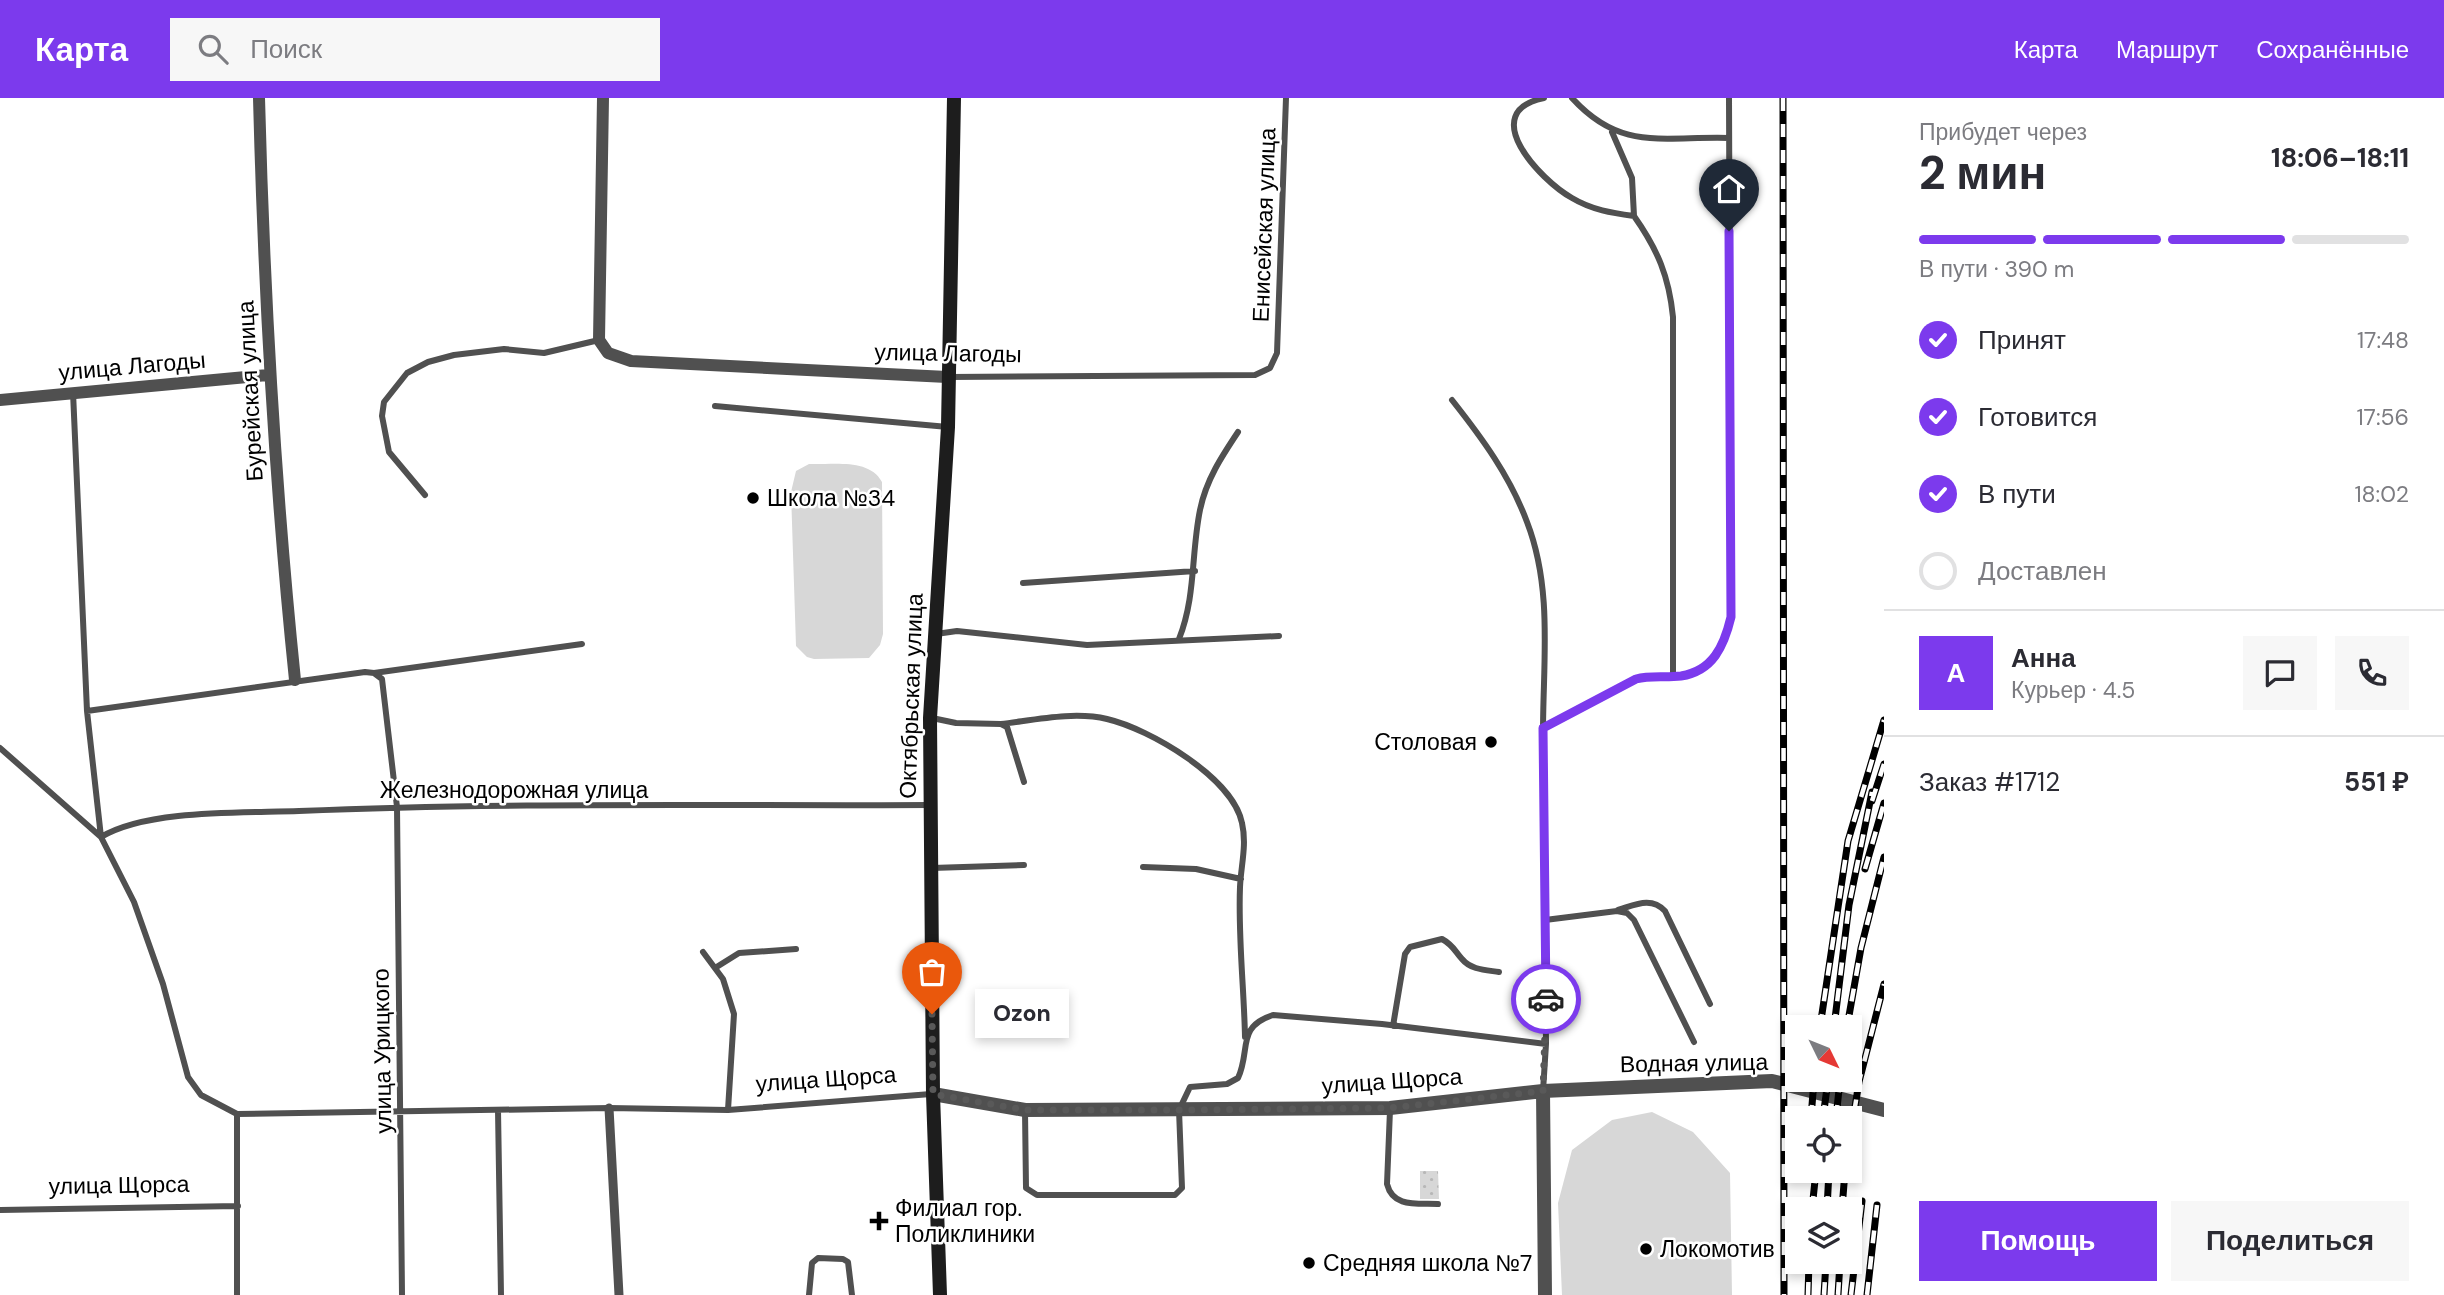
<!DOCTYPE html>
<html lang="ru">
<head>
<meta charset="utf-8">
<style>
	body { margin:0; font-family:"DM Sans",sans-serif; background:#f7f7f7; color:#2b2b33; height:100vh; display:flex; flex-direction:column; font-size:26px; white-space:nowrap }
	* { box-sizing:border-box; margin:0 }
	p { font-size:23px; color:#7c7c81 }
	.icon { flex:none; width:38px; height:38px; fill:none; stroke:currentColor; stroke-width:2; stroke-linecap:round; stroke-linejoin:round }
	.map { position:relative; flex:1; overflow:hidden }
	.sheet { display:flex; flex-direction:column; background:#fff; width:560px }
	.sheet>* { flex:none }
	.needle { width:46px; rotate:133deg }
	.tools { position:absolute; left:1785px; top:917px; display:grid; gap:14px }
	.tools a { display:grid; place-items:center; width:77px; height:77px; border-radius:0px; background:#fff; box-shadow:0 4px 10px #0003; font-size:35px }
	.pin { position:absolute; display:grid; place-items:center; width:60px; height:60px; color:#fff; margin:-72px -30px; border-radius:50% 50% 50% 0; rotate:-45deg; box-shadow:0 0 7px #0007 }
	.pin .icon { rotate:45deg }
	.courier { position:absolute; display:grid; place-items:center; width:70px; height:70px; margin:-35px; border:5px solid #7c3aed; border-radius:50%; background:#fff; color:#222; box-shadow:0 2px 9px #0007 }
	.bubble { position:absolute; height:49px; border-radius:0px; background:#fff; box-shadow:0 4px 10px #0003; font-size:23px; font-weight:800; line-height:49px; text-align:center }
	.headline em { font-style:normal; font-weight:800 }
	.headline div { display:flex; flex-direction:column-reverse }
	.headline { display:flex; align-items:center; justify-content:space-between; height:119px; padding:0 35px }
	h1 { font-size:46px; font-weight:800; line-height:52px }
	.bar { display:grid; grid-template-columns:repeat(4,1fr); gap:10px 7px; align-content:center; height:84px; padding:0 35px }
	.bar i { height:9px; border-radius:5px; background:#e1e1e2 }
	.bar .on { background:#7c3aed }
	.bar p { grid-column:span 4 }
	.line { display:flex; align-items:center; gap:18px; padding:0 35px; border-top:2px solid #e1e1e2 }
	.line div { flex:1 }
	.round { display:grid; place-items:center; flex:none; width:74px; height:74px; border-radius:0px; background:#f7f7f7 }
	ol { padding:0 35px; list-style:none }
	li { display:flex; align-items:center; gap:21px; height:77px }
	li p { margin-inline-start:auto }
	li .icon { padding:7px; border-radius:50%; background:#7c3aed; color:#fff; stroke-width:4 }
	li:last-child { color:#7c7c81 }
	li i { width:38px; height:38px; border:4px solid #e1e1e2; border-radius:50% }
	.cta { display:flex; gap:14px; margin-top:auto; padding:14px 35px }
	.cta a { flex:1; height:80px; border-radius:0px; background:#7c3aed; color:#fff; font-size:28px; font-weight:800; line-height:80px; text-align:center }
	.cta a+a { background:#f7f7f7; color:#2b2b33 }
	header { display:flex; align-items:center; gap:42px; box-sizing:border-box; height:98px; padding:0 35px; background:#7c3aed; color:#fff }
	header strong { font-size:33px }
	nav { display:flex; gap:38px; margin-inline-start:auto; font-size:24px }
	.search { width:490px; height:63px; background:#f7f7f7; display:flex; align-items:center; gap:18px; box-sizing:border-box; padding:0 24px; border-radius:0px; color:#7c7c81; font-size:26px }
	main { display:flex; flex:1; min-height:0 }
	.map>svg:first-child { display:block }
</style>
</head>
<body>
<header>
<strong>Карта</strong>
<div class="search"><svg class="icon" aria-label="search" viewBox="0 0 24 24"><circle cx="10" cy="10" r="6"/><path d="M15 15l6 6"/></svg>Поиск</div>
<nav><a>Карта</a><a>Маршрут</a><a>Сохранённые</a></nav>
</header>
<main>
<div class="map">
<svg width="1884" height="1197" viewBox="0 0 1884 1197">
	<defs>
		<pattern id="park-dots" width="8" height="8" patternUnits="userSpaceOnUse" patternTransform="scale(1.75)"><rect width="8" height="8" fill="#d7d7d7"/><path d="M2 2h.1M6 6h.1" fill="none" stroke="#b7b7b7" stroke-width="1.8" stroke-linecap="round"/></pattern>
	</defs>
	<rect width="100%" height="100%" fill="#fff"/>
	<path fill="#d7d7d7" d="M809,366C833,367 869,360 882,384L883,536L880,547L869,560L814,561L807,559L796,548L791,394L796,373Z
		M1652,1014L1693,1034L1730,1075L1732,1197H1562L1558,1105L1572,1052L1612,1022Z"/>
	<path fill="url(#park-dots)" d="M1420,1073H1438L1439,1101H1420Z"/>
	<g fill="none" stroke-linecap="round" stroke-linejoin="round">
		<path stroke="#505050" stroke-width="6" d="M1544,0C1476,14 1540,82 1572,100C1592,112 1612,115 1634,118C1658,152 1669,179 1673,219V578
			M1572,0C1621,54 1663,38 1729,40
			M1612,34L1632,80L1634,118
			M949,279L1255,277L1270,270L1277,255L1286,0
			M73,294L87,613L101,739C147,711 244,715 299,713C509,704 720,708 930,707
			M1452,302C1482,340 1510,378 1527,424C1553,491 1543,564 1543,634C1544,738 1545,842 1546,946L1543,993
			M715,308L948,329
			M425,397L389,354L382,318L384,304L407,275L428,264L454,257L504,251L544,255L599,242
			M1023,485L1195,473
			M936,536L957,533L1087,547L1279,538
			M1179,541C1196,498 1191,456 1200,412C1206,382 1222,358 1238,334
			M374,575L582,546
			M87,613L365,574L374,575L382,581L397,709L402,1197
			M932,620L956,625L1001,626L1007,629L1024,684
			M1001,626C1034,622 1074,613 1107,621C1150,631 1233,680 1242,725C1247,747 1241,767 1240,789C1238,839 1244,889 1245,939
			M1543,630L1636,581C1652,577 1665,580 1681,578C1713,573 1724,548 1731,519L1729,0
			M0,650L101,739L134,804L163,886L188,979L201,997L237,1016L609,1010L728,1012L931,996
			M1143,769L1196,771L1241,781
			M932,770L1024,767
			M1618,812C1635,807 1651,798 1665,813L1710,906
			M1545,822L1617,813L1627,815L1634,822L1694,944
			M703,854L723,881L734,916L728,1012
			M715,870L739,855L796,851
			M1393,928L1405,856L1410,849L1442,841C1453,847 1454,852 1462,861C1471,872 1486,872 1499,874
			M498,1012L501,1197
			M1390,1012L1387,1086C1393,1110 1417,1105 1438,1106
			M1025,1013L1026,1090L1037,1097H1175L1182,1090L1179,1012L1190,989L1227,986L1238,980C1251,952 1236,929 1273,917L1382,926L1546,946
			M0,1112L238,1108
			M237,1197V1016
			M809,1197L812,1165L818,1160L843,1161L848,1164L852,1197"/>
		<path stroke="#505050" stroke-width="9" d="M609,1010L619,1197"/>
		<path stroke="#505050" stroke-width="12" d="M259,0C264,195 275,388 295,582
			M603,0L599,242L608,255L631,263L947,279
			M0,302L268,277"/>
		<path stroke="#505050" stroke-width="14" d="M1543,993L1545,1197
			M933,996L1025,1012L1390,1010L1543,993L1772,983L1884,1012"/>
		<path stroke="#1d1d1d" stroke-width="14" d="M940,1197L933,996L930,620L948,329L954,0"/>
		<g stroke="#000" stroke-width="7">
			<path id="rail" d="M1783,0L1784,1197
				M1872,703L1884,666
				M1865,771L1884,705
				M1820,929L1848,743L1884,622
				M1834,929L1849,807L1872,694
				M1847,929L1861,850L1884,759
				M1811,1020L1814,982
				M1823,1020L1828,982
				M1836,1020L1840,982
				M1850,1040L1859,984L1884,886
				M1812,1111L1816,1073
				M1827,1111L1829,1073
				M1842,1111L1845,1073
				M1808,1197L1809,1164
				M1824,1197L1826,1164
				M1838,1197L1840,1164
				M1851,1197L1862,1103
				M1867,1197L1877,1107"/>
		</g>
		<use href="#rail" stroke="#fff" stroke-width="4.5" stroke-dasharray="13" stroke-linecap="butt"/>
	</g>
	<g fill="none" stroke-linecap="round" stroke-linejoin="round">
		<path stroke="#595959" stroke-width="7" stroke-dasharray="0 12.6" d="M932,916L933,996L1025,1012H1179L1390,1010L1543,993L1546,901"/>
		<path stroke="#7c3aed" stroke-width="9" d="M1546,901L1543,630L1636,581C1651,577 1665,580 1681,578C1713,573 1724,548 1731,519L1729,133"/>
	</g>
	<g fill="#000" stroke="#fff" stroke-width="2.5">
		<circle cx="753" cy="400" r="7"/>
		<circle cx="1491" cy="644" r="7"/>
		<path d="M875.5 1112.5h7v7h7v7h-7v7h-7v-7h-7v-7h7z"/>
		<circle cx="1646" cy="1151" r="7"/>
		<circle cx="1309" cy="1165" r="7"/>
	</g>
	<g text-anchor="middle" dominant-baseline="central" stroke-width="5" stroke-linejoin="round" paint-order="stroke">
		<g font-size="23" fill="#000" stroke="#fff">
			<text transform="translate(1264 127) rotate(-88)">Енисейская улица</text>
			<text transform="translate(948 255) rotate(1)">улица Лагоды</text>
			<text transform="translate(132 268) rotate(-5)">улица Лагоды</text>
			<text transform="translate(250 293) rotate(-93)">Бурейская улица</text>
			<text transform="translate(911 598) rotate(-88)">Октябрьская улица</text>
			<text x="514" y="692">Железнодорожная улица</text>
			<text transform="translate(382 953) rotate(-91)">улица Урицкого</text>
			<text transform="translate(1694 965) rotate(-1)">Водная улица</text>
			<text transform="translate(826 981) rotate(-4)">улица Щорса</text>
			<text transform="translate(1392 983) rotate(-4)">улица Щорса</text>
			<text transform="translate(119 1087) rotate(-1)">улица Щорса</text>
		</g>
		<g font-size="23" fill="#000" stroke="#fff" text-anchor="start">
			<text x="767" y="400">Школа №34</text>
			<text x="1477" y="644" text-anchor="end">Столовая</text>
			<text x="895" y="1110">Филиал гор.<tspan x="895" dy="26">Поликлиники</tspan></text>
			<text x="1660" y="1151">Локомотив</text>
			<text x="1323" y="1165">Средняя школа №7</text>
		</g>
	</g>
</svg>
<div class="tools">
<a><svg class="needle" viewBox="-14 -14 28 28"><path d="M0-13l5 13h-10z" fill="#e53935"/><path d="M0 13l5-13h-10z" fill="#7c7c81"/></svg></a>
<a><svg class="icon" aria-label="locate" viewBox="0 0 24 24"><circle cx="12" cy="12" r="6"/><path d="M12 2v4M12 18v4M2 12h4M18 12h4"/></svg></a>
<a><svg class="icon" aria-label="layers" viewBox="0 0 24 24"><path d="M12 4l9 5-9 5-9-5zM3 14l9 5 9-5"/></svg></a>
</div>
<div class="pin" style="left:932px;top:916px;background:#ea580c"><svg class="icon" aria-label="bag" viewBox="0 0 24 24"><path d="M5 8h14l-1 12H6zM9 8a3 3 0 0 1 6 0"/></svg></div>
<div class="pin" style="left:1729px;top:133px;background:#1f2937"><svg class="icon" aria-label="home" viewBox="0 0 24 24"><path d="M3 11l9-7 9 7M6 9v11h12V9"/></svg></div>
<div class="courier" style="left:1546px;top:901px"><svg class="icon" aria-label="car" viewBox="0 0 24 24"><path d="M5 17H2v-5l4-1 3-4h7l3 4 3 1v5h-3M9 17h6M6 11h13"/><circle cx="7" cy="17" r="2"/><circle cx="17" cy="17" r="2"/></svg></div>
<div class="bubble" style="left:975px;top:891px;width:94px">Ozon</div>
</div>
<section class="sheet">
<div class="headline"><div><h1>2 мин</h1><p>Прибудет через</p></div><em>18:06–18:11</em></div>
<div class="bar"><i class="on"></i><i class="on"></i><i class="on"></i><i></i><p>В пути · 390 m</p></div>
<ol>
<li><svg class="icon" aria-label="check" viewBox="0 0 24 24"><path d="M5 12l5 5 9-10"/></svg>Принят<p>17:48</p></li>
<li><svg class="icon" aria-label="check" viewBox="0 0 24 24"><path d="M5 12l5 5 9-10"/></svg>Готовится<p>17:56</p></li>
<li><svg class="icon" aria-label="check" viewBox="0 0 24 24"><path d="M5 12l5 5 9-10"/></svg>В пути<p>18:02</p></li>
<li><i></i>Доставлен</li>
</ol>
<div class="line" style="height:126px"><b class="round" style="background:#7c3aed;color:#fff">А</b><div><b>Анна</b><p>Курьер · 4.5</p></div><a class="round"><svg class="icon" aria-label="chat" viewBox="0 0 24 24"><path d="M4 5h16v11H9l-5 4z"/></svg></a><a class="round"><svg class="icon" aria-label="phone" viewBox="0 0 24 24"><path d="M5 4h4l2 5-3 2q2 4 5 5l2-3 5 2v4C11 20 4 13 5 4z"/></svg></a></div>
<div class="line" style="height:91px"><div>Заказ #1712</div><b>551 ₽</b></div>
<div class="cta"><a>Помощь</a><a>Поделиться</a></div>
</section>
</main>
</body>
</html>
